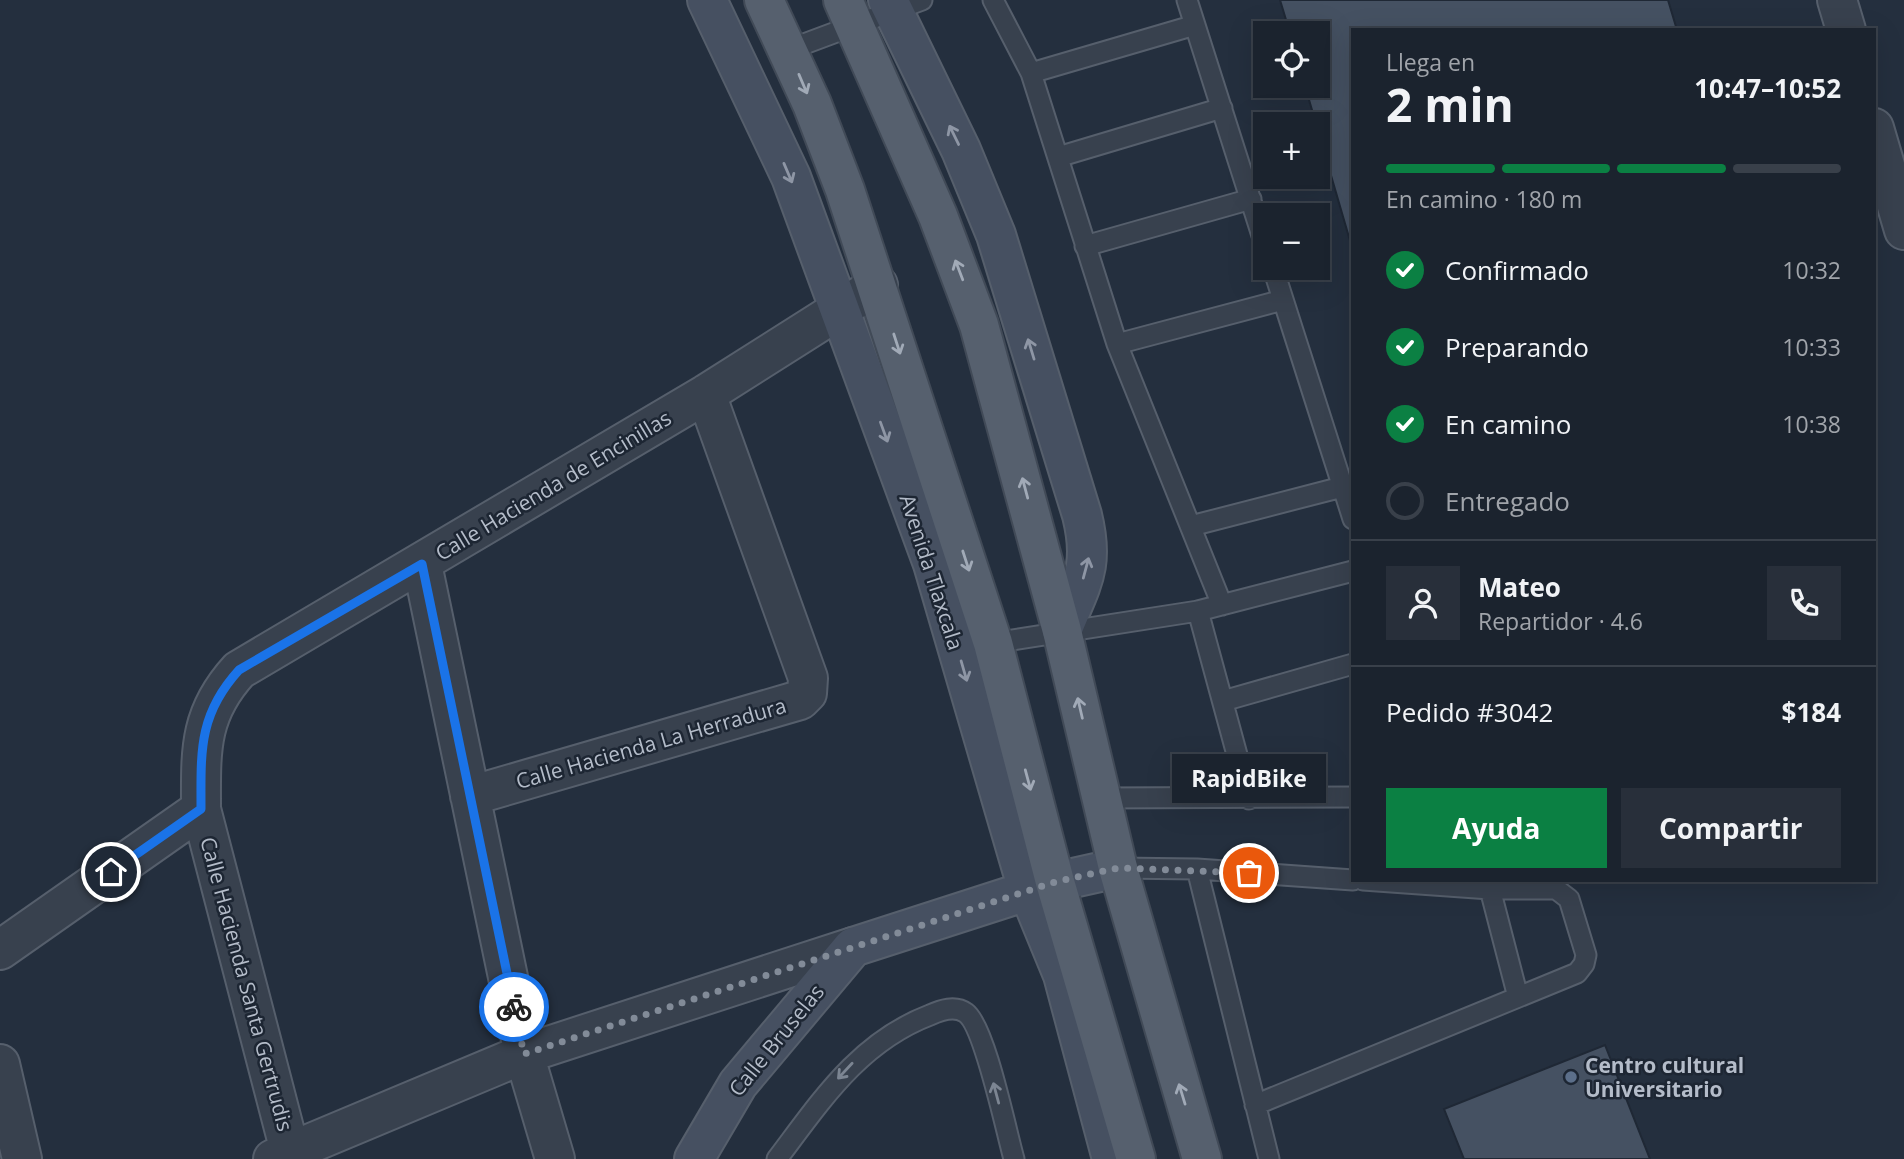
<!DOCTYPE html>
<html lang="es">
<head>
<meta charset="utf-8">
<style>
	body { margin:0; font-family:"Open Sans",sans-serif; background:#282f3a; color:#f1f3f6; height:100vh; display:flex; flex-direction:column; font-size:26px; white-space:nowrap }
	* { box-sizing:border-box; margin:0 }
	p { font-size:23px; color:#a0a4aa }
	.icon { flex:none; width:38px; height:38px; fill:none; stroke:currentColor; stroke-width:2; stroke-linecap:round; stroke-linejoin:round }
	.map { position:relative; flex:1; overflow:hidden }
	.details { position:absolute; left:1351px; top:28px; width:525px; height:854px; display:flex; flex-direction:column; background:#1b232e; border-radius:0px; box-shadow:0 7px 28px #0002,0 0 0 2px #39404a }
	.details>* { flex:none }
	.tools { position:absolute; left:1253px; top:21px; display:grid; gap:14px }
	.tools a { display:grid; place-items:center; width:77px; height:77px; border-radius:0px; background:#1b232e; box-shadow:0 7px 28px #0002,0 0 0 2px #39404a; font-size:35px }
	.pin { position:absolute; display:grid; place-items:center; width:60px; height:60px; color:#fff; margin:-30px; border:4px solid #fff; border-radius:50%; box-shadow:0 2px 7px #0007 }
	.courier { position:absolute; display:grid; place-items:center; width:70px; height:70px; margin:-35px; border:5px solid #1a73e8; border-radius:50%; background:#fff; color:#222; box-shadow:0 2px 9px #0007 }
	.bubble { position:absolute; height:49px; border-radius:0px; background:#1b232e; box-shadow:0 7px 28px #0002,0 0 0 2px #39404a; font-size:23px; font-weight:700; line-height:49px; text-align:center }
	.overview em { font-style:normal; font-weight:700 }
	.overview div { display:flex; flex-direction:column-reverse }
	.overview { display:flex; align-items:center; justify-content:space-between; height:119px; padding:0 35px }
	h1 { font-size:46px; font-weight:700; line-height:52px }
	.bar { display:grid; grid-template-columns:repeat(4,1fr); gap:10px 7px; align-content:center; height:84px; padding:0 35px }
	.bar i { height:9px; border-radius:5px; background:#39404a }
	.bar .selected { background:#0b8043 }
	.bar p { grid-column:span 4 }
	.line { display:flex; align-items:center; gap:18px; padding:0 35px; border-top:2px solid #39404a }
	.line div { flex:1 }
	.round { display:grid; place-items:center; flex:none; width:74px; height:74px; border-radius:0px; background:#282f3a }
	ol { padding:0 35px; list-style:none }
	li { display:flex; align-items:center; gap:21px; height:77px }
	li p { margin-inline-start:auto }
	li .icon { padding:7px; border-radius:50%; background:#0b8043; color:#fff; stroke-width:4 }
	li:last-child { color:#a0a4aa }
	li i { width:38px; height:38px; border:4px solid #39404a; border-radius:50% }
	.button { display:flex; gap:14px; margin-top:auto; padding:14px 35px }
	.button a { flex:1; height:80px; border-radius:0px; background:#0b8043; color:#fff; font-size:28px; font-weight:700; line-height:80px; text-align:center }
	.button a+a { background:#282f3a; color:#f1f3f6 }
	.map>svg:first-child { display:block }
</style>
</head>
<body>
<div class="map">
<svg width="1904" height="1159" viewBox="0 0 1904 1159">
	<rect width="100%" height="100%" fill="#242f3e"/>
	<path fill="#455162" stroke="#1f2835" stroke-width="2" d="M1280,0H1668L1677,30H1353V251L1305,86H1318V33H1290Z
		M1605,1045L1650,1159H1464L1444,1109Z"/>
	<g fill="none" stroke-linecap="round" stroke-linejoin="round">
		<g stroke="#565f6c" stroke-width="23">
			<path id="lane" d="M993,0L1031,73L1117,344L1222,605
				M1187,0L1265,245
				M788,50L922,0
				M1031,73L1195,25
				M1058,157L1222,108
				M1085,246L1251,199
				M1273,268L1353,519
				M1117,344L1283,300
				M1191,526L1342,487
				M1198,611L1249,799
				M993,643L1198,611L1353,571
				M1223,701L1353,664
				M1102,798L1353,797
				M1118,868L1197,869L1353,880
				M1197,869L1269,1159
				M1490,889L1518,997
				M1255,1105L1577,973L1584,964L1586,955L1569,899L1556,889H1490L1363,880
				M777,1159C821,1101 859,1042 930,1015C941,1010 955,1005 966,1013C985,1027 1006,1131 1014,1159"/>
		</g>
		<g stroke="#565f6c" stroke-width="42">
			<path id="street" d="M1837,0L1846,30
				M1874,128L1904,230
				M422,564L524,1054L555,1159
				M470,796L800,700L807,693L808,678L706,394
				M201,809L292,1159
				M0,950L201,809C201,752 198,715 239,670L706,394L878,285
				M0,1064L22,1159
				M273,1159L524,1054L853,947"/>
		</g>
		<g stroke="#565f6c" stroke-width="42">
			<path id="secondary" d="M707,0L791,177L933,564L1028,890L1063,975L1112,1159
				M888,0L961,150L996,235L1082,515C1095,568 1081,583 1062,631
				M694,1159L738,1084L853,947L1055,882L1118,868"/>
		</g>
		<g stroke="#414a57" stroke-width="42">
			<path id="primary" d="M764,0L812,104L845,190L993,643L1055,882L1136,1159
				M843,0L938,216L979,325L1062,631L1118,868L1202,1159"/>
		</g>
		<use href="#lane" stroke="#38414e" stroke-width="19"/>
		<use href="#street" stroke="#38414e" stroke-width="38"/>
		<use href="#secondary" stroke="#465061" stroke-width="38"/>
		<use href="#primary" stroke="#56606e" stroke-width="38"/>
	</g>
	<defs><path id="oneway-shaft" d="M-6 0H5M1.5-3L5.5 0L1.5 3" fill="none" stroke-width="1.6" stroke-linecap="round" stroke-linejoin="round" transform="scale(1.75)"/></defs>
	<g stroke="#a1aab7">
		<use href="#oneway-shaft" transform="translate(803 84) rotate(67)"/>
		<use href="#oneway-shaft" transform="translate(959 270) rotate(-111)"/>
		<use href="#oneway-shaft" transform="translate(897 344) rotate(72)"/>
		<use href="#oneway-shaft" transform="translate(1025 488) rotate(-105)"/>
		<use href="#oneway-shaft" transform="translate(966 561) rotate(72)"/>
		<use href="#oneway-shaft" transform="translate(1080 708) rotate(-103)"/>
		<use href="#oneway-shaft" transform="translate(1028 780) rotate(75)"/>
		<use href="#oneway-shaft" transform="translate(1182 1094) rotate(-107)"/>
	</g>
	<g stroke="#8e96a5">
		<use href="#oneway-shaft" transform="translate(954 135) rotate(-116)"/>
		<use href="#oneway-shaft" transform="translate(788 173) rotate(67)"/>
		<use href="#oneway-shaft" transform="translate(1031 349) rotate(-107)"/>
		<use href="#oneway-shaft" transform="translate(884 432) rotate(70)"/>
		<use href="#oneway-shaft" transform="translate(1086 568) rotate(-75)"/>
		<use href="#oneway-shaft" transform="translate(964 671) rotate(74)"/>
	</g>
	<g stroke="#7c8592">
		<use href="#oneway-shaft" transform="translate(845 1071) rotate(133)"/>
		<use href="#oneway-shaft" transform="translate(996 1093) rotate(-105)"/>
	</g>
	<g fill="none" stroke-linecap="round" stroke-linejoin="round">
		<path stroke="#828b98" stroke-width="7" stroke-dasharray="0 12.6" d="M514,1007L524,1054L1055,882L1118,868L1249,873"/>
		<path stroke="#1a73e8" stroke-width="9" d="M111,872L201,809C201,752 198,715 239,670L422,564L514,1007"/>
	</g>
	<circle fill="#5c6f8a" stroke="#1d2633" stroke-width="2.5" cx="1571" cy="1077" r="7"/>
	<g text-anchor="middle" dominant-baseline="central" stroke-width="5" stroke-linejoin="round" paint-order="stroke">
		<g font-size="21" fill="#b4bcc9" stroke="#1d2633">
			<text transform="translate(553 485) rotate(-31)">Calle Hacienda de Encinillas</text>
			<text transform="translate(932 572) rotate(72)">Avenida Tlaxcala</text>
			<text transform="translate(651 743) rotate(-16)">Calle Hacienda La Herradura</text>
			<text transform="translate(247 984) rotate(75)">Calle Hacienda Santa Gertrudis</text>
			<text transform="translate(776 1040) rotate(-51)">Calle Bruselas</text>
		</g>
		<g font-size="21" font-weight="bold" fill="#b4bcc9" stroke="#1d2633" text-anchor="start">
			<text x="1585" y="1065">Centro cultural<tspan x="1585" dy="24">Universitario</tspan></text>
		</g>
	</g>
</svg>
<div class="tools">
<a><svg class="icon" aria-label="locate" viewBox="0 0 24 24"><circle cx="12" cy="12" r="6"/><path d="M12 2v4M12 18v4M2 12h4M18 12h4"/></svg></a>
<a>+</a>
<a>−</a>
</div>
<div class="pin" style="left:1249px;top:873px;background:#ea580c"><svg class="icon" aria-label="bag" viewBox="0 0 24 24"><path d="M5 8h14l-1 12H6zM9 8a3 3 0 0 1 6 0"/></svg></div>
<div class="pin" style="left:111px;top:872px;background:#1f2937"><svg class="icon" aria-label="home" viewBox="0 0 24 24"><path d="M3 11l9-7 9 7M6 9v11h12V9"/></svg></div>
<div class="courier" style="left:514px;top:1007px"><svg class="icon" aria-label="bike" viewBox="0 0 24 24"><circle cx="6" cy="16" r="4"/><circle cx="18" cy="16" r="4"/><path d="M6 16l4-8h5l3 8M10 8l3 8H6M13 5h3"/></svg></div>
<div class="bubble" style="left:1172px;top:754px;width:154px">RapidBike</div>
<section class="details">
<div class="overview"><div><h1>2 min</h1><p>Llega en</p></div><em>10:47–10:52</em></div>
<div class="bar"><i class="selected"></i><i class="selected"></i><i class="selected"></i><i></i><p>En camino · 180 m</p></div>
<ol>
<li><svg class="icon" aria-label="check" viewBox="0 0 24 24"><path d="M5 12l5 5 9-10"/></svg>Confirmado<p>10:32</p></li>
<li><svg class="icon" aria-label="check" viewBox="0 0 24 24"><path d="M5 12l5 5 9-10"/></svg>Preparando<p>10:33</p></li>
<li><svg class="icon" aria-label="check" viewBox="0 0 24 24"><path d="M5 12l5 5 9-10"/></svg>En camino<p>10:38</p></li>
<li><i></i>Entregado</li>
</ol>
<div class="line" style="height:126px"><a class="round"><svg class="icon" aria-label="person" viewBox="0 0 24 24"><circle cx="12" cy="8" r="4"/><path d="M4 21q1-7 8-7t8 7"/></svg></a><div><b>Mateo</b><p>Repartidor · 4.6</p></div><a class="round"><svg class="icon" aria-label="phone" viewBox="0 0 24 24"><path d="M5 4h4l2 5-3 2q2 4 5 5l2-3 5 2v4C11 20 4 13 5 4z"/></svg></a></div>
<div class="line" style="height:91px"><div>Pedido #3042</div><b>$184</b></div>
<div class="button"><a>Ayuda</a><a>Compartir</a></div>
</section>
</div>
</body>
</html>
